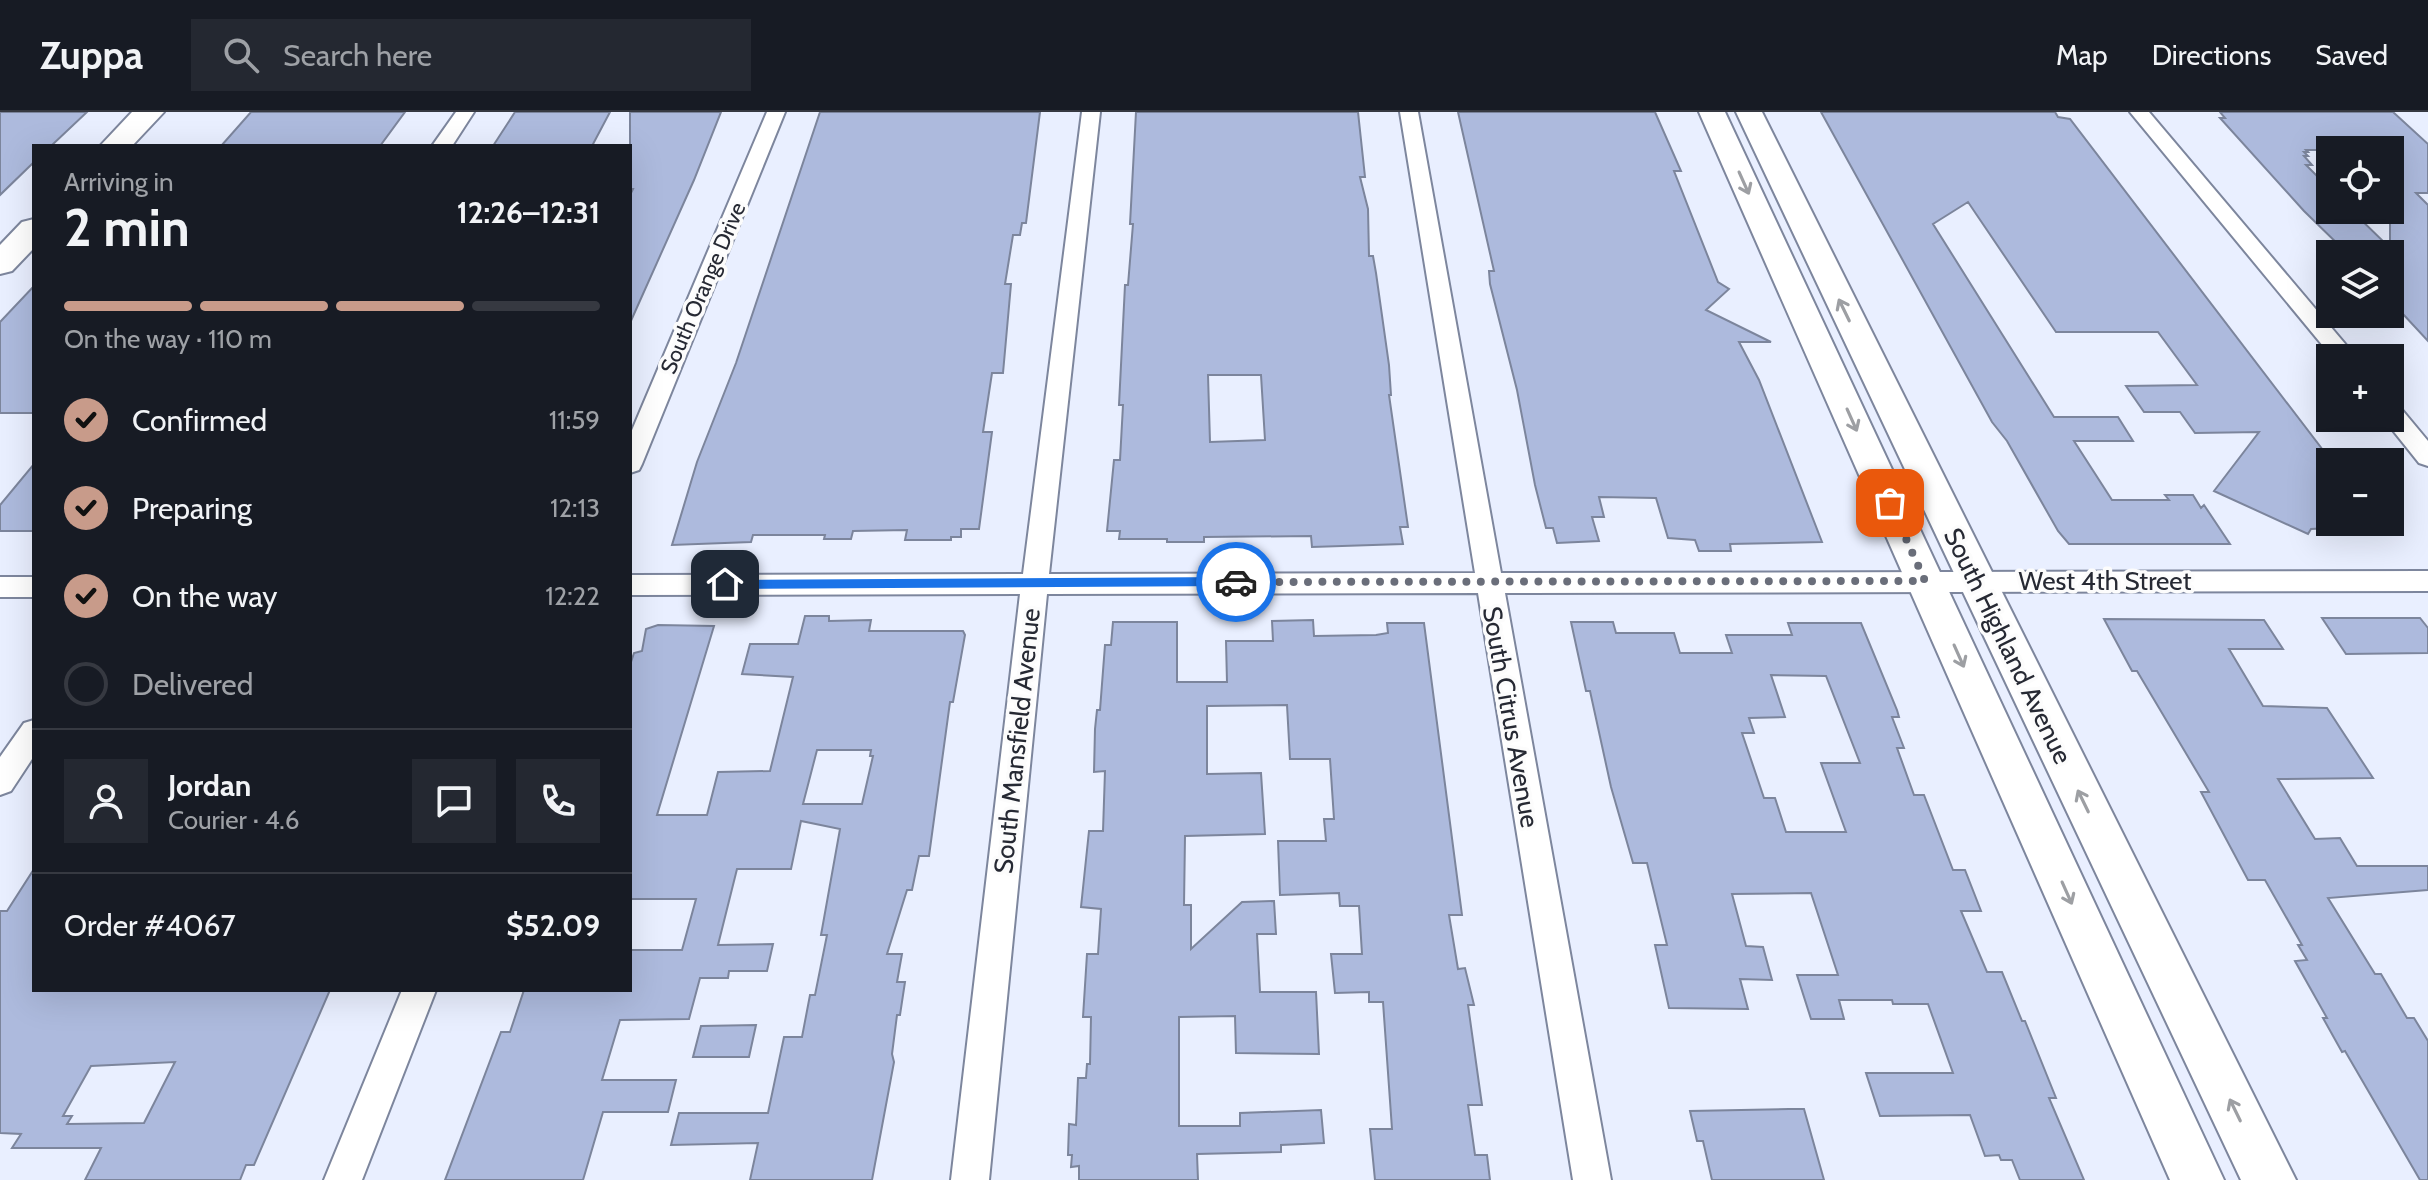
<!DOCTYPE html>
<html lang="en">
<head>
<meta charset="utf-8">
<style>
	body { margin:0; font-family:Cabin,sans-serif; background:#242831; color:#f1f3f6; height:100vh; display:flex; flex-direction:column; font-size:30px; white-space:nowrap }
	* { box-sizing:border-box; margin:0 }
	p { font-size:26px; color:#9ea1a6 }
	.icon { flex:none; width:44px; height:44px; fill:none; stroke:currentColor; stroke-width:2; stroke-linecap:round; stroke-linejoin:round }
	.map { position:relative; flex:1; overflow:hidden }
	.panel { position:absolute; left:32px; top:32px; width:600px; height:848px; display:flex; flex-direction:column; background:#171b24; border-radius:0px; box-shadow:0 8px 32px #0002 }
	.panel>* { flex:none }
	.tools { position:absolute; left:2316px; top:24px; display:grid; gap:16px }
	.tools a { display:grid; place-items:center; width:88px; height:88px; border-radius:0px; background:#171b24; box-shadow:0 8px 32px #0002; font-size:40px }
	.pin { position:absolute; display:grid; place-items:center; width:68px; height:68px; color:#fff; margin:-34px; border-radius:16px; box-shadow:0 4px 12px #0006 }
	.courier { position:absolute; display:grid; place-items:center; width:80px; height:80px; margin:-40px; border:6px solid #1a73e8; border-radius:50%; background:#fff; color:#222; box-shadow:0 2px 10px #0007 }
	.head em { font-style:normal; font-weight:700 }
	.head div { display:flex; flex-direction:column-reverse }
	.head { display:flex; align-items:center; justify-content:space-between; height:136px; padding:0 32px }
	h1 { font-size:52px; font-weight:700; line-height:60px }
	.bar { display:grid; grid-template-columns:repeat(4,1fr); gap:12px 8px; align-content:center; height:96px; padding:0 32px }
	.bar i { height:10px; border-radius:6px; background:#363941 }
	.bar .selected { background:#c89b8a }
	.bar p { grid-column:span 4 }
	.line { display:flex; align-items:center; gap:20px; padding:0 32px; border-top:2px solid #363941 }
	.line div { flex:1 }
	.round { display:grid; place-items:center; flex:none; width:84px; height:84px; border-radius:0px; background:#242831 }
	ol { padding:0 32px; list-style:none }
	li { display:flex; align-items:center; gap:24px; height:88px }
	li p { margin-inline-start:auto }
	li .icon { padding:8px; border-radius:50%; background:#c89b8a; color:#111; stroke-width:4 }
	li:last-child { color:#9ea1a6 }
	li i { width:44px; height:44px; border:4px solid #363941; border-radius:50% }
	header { display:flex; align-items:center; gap:48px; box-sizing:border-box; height:112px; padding:0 40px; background:#171b24; border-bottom:2px solid #363941 }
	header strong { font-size:38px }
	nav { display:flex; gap:44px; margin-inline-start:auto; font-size:28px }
	.search { width:560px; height:72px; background:#242831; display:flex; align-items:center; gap:20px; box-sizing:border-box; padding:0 28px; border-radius:0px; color:#9ea1a6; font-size:30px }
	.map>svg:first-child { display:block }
</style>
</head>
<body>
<header>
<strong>Zuppa</strong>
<div class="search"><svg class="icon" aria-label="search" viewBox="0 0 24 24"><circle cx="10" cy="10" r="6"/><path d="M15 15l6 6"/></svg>Search here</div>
<nav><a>Map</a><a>Directions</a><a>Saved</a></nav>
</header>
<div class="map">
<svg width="2428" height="1068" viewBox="0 0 2428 1068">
	<rect width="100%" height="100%" fill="#e9efff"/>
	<path fill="#adbadd" stroke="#7c859c" stroke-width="2" fill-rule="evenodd" d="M0,0H87L51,34H34V50L0,83Z
		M251,0H405L380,34H221Z
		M515,0H610L592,34H493Z
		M630,0H721L694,68L630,211V83L633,77H630Z
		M820,0H1040L1026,111H1022L1020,123H1013L1005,172H1011L1003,261H992L983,320H992L979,417H961V425H951V428H905L907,418L853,419L851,427H824L825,423H753L751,430L672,433L697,350L736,251Z
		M1136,0H1358L1365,65H1360L1368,97L1369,144H1373L1376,161L1389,253L1391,283H1389L1408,415H1400L1403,432L1312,435L1311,424L1204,425V430H1167V427H1119L1120,419H1107L1114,348H1120L1123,293H1119L1125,173H1128L1133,112H1130ZM1208,263H1261L1265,328L1210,330Z
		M1458,0H1655L1681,59H1674L1718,170L1729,177L1706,198L1771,230H1739L1759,268L1822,430L1730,432L1731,439H1699L1695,428L1668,426L1656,386L1599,385L1604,405H1592L1599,429L1557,431L1553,416H1546L1535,373L1517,278L1490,172L1489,159H1494Z
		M1821,0H2055L2058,5L2070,7L2329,346H2323L2330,355V416L2311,417L2308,422L2214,379L2259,320L2195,321L2180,300H2144L2126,274L2197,273L2158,220H2056L1968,90L1933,112L2054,305H2118L2133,329H2074L2112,388H2169L2165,383H2193L2201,396L2204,393L2230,432H2069L2058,419L2007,329L1992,310Z
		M2220,0H2393L2428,32V81H2416L2428,93V229L2390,188V142H2348L2304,99L2220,6H2225ZM2306,38H2390V136L2351,98H2330V77L2306,53H2312L2304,44H2308L2304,40H2308Z
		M34,174V301H0V210Z
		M34,352V419H0V393Z
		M805,504H829V509L871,508L869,519H963L965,523L953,590H950L929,744H919L912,778H907L887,842H902L897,870H905L900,903H897L892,942L894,950L872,1068H750L758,1031L671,1033L679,1001H768L784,925H802L810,883H815L827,823H821L840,717L801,709L791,757H737L718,833L773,832L767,859H729L728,866H700L689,907L620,908L602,968H676L668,1000H603L583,1068H445L501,920H510L524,878H630V838H682L696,787H630V553L634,541L642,539L646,517L658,513L714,514L657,703H707L718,660L770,659L793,565L742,562L750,532H798ZM817,638H871L870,644H873L862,692H803Z
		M2322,506H2420L2428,516V541L2346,542Z
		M2104,507L2264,508L2283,537H2229L2263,594L2327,596L2373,666L2278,667L2315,727L2340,726L2357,754H2428V778L2328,786L2375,862H2381L2407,906H2414L2428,929V1068H2420L2345,939L2342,940L2323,906H2327L2295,849L2307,848L2298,833H2302L2265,768H2248L2201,680H2209L2137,559H2132Z
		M1313,508L1314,524L1376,523L1388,521L1387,511H1424L1462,803H1449L1458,857L1465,856L1474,893H1468L1482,993H1468L1475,1043H1487L1490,1068H1375L1370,1017H1392L1383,890H1369V880L1335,881L1331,842H1362L1359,794H1340L1339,781L1280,783L1278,729H1326L1324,707H1334L1330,647H1290L1287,593L1207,594V662L1261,661L1265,722L1185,724L1184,793H1191V837L1242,790L1274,789L1276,822H1257L1260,880H1316L1319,942L1236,941L1235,904L1179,905V1014H1240V1001L1321,998L1324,1031L1281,1033V1040L1197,1042L1198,1068H1079V1054L1071,1055L1072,1043H1068L1069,1012L1076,1013L1078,966H1086L1087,952H1090L1091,905H1083L1087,842H1098L1101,797L1081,795L1089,719H1103L1105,659L1094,660L1095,617L1097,598H1100L1105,533H1111L1113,510H1177V570H1227L1226,529H1273L1272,509Z
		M1571,510H1613L1616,521H1674L1680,541H1732L1726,523H1792L1788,511H1861L1897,598L1899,605H1892L1904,636H1897L1914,683H1924L1953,758H1965L1981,799H1961L1987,860H2002L2022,909H2025L2056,986H2049L2084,1068H2020L2012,1048H2001L1999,1043L1985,1044L1970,1003L1880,1004L1866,961H1953L1928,892H1893L1892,888H1839L1844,907H1811L1797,863H1838L1811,781L1732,782L1746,834L1763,835L1772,868L1740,867L1748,897L1669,896L1655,833H1667L1647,751H1633L1611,675L1590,579H1586ZM1771,563L1826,564L1860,651H1821L1846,720H1786L1775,686H1764L1742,621H1754L1749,606L1785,605Z
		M34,757V878H330L254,1053H246L240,1068H85L101,1036H12L21,1022L0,1021V799H7ZM175,950L144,1011L67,1012L72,1004H63L91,954Z
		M756,913L749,945H693L701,914Z
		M1789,997H1804L1824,1068H1712L1703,1029H1697L1690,999Z"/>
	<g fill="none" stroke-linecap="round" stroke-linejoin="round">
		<g stroke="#7d869d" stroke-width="4">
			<path id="minor" d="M456,0H474L452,34H432Z
				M767,0H785L642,352L639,358L630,361V323Z
				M1082,0H1100L1049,462L1475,461L1400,0H1418L1501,461L2428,459V479L1505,481L1611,1068H1573L1478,481L1047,482L989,1068H951L1020,482L630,483V463L1023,462Z
				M2130,0H2149L2357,246H2333Z
				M2390,291L2398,293L2428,329V354L2419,351L2383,306H2390Z
				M0,465H34V485H0Z
				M34,608V644L11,679L0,683V645L24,611Z
				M402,878H436L362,1068H324Z"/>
		</g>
		<g stroke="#7d869d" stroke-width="4">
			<path id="secondary" d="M1699,0H1725L2224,1068H2170Z
				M1736,0H1762L2296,1068H2241Z"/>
		</g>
		<g stroke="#7d869d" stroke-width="4">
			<path id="primary" d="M132,0H164L132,34H100Z
				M34,107V136L12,159L0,162V133L22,110Z"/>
		</g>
		<use href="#minor" fill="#fff" fill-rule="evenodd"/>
		<use href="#secondary" fill="#fff" fill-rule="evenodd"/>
		<use href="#primary" fill="#fff" fill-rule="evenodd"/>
	</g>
	<defs><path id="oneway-shaft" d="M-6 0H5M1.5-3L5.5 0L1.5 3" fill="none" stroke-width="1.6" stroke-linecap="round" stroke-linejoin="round" transform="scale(2)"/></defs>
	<g stroke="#9d9fa3">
		<use href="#oneway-shaft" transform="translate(1744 71) rotate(66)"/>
		<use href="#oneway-shaft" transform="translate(1844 198) rotate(-116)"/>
		<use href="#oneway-shaft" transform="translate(1852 308) rotate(66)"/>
		<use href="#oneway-shaft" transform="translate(1959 544) rotate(66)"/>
		<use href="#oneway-shaft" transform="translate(2083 689) rotate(-116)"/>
		<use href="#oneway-shaft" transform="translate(2067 781) rotate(66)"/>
		<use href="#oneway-shaft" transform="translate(2235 998) rotate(-116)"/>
	</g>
	<path fill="#1a73e8" d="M1236,465L1242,470L1236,474L725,477L719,472L725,468Z"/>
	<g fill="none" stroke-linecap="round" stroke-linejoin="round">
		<path stroke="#6a6e7a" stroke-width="8" stroke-dasharray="0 14.4" d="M1236,470L1925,469L1890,391"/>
	</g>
	<g text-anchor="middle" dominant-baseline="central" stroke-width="7" stroke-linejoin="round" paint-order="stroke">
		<g font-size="22" fill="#262933" stroke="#fcfcfc">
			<text transform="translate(703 176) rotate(-67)">South Orange Drive</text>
		</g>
		<g font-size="26" fill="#262933" stroke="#fcfcfc">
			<text x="2105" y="469">West 4th Street</text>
			<text transform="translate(2008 534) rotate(64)">South Highland Avenue</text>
			<text transform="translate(1511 605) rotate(80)">South Citrus Avenue</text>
			<text transform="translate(1017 629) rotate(-84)">South Mansfield Avenue</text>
		</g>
	</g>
</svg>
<div class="tools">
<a><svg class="icon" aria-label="locate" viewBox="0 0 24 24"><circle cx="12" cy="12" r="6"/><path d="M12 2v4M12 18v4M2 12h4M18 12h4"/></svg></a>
<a><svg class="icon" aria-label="layers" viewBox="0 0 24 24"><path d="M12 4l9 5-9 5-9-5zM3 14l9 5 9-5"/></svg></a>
<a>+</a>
<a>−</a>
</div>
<div class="pin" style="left:1890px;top:391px;background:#ea580c"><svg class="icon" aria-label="bag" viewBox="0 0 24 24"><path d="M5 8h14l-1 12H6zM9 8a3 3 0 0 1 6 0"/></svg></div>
<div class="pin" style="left:725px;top:472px;background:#1f2937"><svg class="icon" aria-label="home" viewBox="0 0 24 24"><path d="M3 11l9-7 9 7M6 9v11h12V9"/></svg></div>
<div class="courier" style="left:1236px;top:470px"><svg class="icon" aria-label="car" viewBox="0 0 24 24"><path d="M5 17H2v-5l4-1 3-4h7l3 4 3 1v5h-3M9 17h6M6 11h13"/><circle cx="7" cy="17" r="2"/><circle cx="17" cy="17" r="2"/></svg></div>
<section class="panel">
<div class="head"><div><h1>2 min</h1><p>Arriving in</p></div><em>12:26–12:31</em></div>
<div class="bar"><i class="selected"></i><i class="selected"></i><i class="selected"></i><i></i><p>On the way · 110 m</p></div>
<ol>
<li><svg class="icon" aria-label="check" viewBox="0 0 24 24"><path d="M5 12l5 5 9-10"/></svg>Confirmed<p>11:59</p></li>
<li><svg class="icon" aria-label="check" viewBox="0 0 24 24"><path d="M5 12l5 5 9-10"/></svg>Preparing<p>12:13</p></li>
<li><svg class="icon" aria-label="check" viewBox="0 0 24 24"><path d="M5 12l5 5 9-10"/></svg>On the way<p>12:22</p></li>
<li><i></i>Delivered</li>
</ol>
<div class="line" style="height:144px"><a class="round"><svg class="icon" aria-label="person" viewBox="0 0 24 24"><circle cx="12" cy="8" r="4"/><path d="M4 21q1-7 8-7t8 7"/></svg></a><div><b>Jordan</b><p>Courier · 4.6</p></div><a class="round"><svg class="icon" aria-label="chat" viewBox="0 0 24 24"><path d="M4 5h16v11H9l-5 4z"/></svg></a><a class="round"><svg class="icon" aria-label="phone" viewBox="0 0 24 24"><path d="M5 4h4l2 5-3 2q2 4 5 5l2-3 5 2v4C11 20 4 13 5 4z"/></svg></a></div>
<div class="line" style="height:104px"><div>Order #4067</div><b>$52.09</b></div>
</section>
</div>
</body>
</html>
